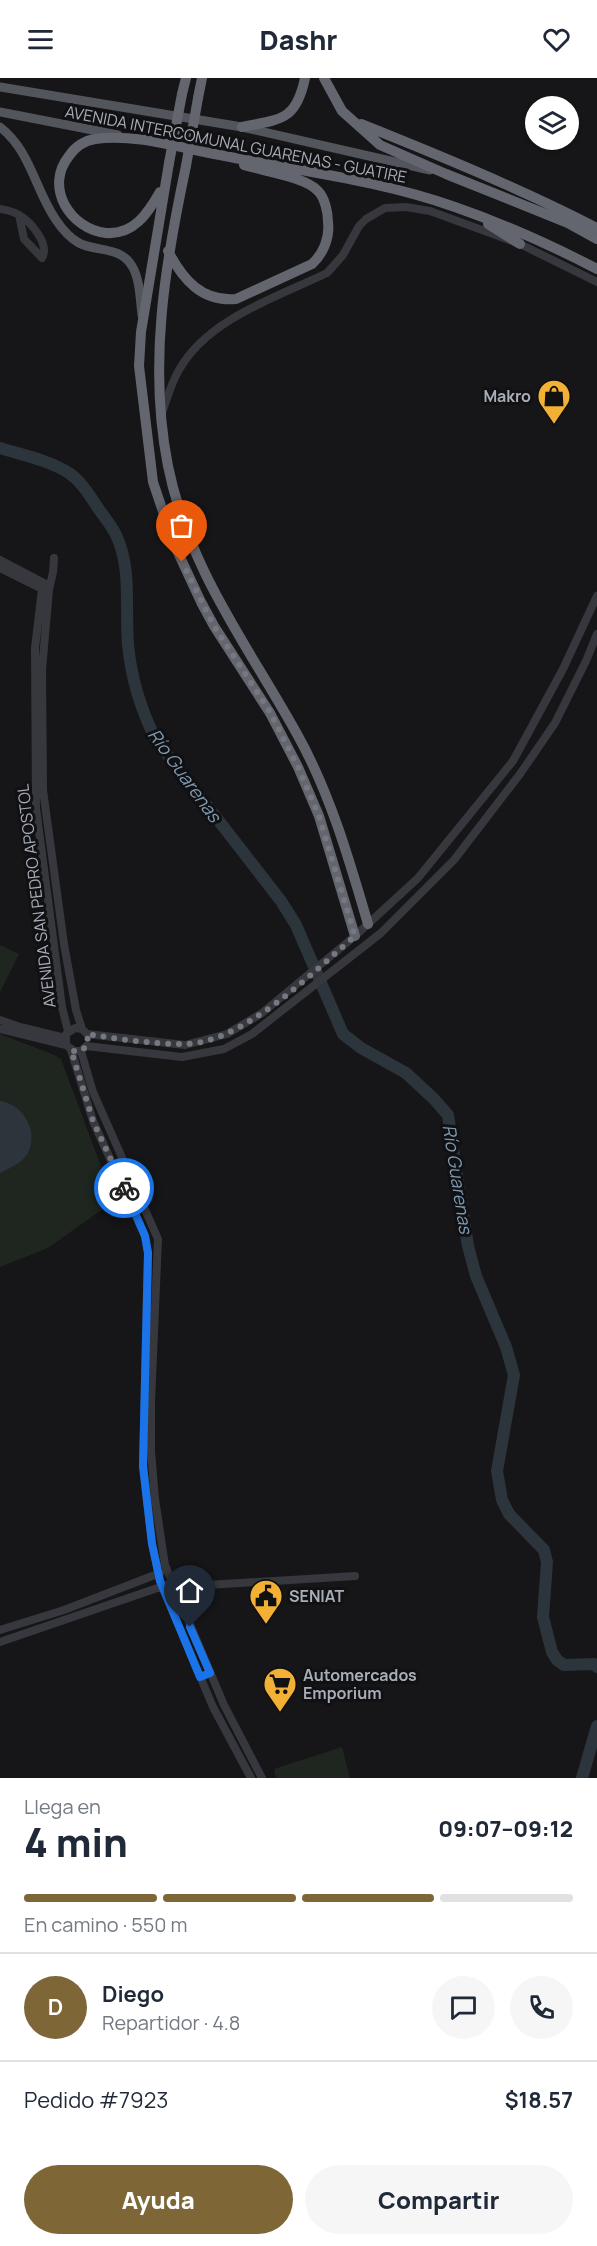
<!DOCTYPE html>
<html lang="es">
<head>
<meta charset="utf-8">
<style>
	body { margin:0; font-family:Manrope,sans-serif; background:#f6f6f7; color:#1f2937; height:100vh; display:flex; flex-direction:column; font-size:22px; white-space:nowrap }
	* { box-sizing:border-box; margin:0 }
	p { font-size:20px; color:#747a83 }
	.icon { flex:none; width:33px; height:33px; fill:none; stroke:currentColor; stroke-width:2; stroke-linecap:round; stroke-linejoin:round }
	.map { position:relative; height:1700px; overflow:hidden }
	.details { display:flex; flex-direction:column; background:#fff; flex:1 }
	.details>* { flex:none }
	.tools { position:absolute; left:525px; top:18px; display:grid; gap:12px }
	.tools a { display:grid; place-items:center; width:54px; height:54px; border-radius:50%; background:#fff; box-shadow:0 2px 4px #0004; font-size:30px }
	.pin { position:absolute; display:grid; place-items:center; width:51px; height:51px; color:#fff; margin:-62px -26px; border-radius:50% 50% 50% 0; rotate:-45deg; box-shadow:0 0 6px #0007 }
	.pin .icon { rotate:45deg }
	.courier { position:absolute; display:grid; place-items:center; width:60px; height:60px; margin:-30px; border:4px solid #1a73e8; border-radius:50%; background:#fff; color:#222; box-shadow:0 2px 8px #0007 }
	.head em { font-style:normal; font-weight:800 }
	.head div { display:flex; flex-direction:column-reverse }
	.head { display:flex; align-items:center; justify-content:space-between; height:102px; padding:0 24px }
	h1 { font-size:39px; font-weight:800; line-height:45px }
	.bar { display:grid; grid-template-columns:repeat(4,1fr); gap:9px 6px; align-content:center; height:72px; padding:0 24px }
	.bar i { height:8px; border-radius:4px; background:#e0e1e3 }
	.bar .on { background:#7e6636 }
	.bar p { grid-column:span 4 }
	.line { display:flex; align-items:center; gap:15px; padding:0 24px; border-top:2px solid #e0e1e3 }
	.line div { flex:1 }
	.round { display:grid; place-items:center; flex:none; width:63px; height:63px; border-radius:32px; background:#f6f6f7 }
	.action { display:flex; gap:12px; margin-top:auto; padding:12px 24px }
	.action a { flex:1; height:69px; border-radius:36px; background:#7e6636; color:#fff; font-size:24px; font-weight:800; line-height:69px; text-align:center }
	.action a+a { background:#f6f6f7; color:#1f2937 }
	header { display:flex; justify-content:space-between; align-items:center; height:78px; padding:0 24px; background:#fff; font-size:27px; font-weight:800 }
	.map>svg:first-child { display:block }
</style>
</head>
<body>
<header><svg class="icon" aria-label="menu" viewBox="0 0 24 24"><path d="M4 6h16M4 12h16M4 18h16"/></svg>Dashr<svg class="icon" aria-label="heart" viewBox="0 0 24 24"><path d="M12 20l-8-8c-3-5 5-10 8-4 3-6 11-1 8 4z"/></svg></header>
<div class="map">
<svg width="597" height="1700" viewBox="0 0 597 1700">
	<rect width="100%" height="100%" fill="#161618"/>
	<path fill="#1e261f" d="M0,867L19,876L0,914Z
		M0,956L52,976L61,981L114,1123L48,1170L0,1189Z
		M342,1669L350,1700H276L274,1691Z"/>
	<path fill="#2c353c" d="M0,1023C23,1026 39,1053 28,1075C22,1085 10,1090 0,1095Z"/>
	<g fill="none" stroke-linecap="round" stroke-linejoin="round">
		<path stroke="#2c353c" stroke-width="12" d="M0,370C22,377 49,382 69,395C82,404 90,418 98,430C104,439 112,448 116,457C132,490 125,530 128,566C131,600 141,632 156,662L281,823L296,847L343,956L361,970L406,995L434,1021L448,1037L468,1168L476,1198L506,1269L514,1297L497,1393L502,1422L509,1436L544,1472L547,1484L543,1539L552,1574L557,1582L564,1587L594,1586L597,1589
			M582,1700L597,1648"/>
		<path stroke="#37383d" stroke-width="8" d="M0,131C6,132 13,133 19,137C31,144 50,166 42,180
			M19,137L24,161L42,180
			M162,335C167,321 171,305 179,292C207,241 277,219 327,195L343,177L359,148L366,141L385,130L406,129L430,133L520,166L597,204
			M0,482L46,506L49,512L42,592L43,712L64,866L76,932L82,951
			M0,490L42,511L35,570L36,730L62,929L68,953
			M49,512L53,494L54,480
			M0,942L20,949L65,960
			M0,951L66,967L74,973H81L86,968L182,979L224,971L252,956L381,855L454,782L520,696L555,645L586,583L597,556
			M66,967V956L75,950L82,951L87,956L185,967L227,956L262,935L355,858L418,800L513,683L563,591L597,518
			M71,972L93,1043L145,1158L148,1175L143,1388L152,1465L160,1503L213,1629L251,1700
			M81,973L93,1014L158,1161L151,1324V1373L155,1421L165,1487L224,1627L262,1700
			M174,1509L355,1498
			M0,1552L64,1532L160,1495
			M0,1564L172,1505"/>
		<path stroke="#53555c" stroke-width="9" d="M0,9L242,49L430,92
			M0,34L118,57
			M0,49C31,73 35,112 56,142C62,151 70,160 79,165C96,174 121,168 132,188C140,201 140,221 142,237"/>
		<path stroke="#63666e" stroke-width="10" d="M324,0L342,33L380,67L446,96L568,145L597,161
			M182,16L186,0
			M198,20L202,0
			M361,46C441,78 521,111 597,150
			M242,49C281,41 296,43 305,0
			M169,85L141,254L139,288L153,404L174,466L201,524L214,548L270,635L298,689L319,738L355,858
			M186,88C165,186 148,287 168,388C189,492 247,566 297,656C330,715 349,781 368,846
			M160,114C148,135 134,157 106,155C70,151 44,109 69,78C75,69 83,63 95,61C135,55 180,70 220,77C299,93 379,102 455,129C504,146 551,167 597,191
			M488,146L520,166
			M168,173C183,202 202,224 236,221L312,186C323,176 330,160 328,144C328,135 325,120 318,113C306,99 263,93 244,87"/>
		<path stroke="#63666e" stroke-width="10" d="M169,85L182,16
			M186,88L198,20"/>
	</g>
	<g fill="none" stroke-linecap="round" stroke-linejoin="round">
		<path stroke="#757880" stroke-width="6" stroke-dasharray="0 10.8" d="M124,1110L93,1043L71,972C79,975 85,972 88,964L87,956C118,961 152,966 183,966C241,967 313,894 355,858L319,738L298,689L270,634L214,548L182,484"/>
		<path stroke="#1a73e8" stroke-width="8" d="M124,1110L145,1158L148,1175L143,1388L152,1466L160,1503L200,1599L210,1595L190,1549"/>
	</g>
	<defs>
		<g id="shop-pin" transform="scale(1.725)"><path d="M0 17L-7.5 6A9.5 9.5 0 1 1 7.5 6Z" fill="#f2b134" stroke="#111113"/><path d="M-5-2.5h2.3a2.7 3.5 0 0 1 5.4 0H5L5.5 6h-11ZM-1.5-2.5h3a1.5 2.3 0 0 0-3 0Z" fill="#111"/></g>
		<g id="civic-pin" transform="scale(1.725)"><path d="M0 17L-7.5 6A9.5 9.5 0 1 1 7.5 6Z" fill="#f2b134" stroke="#111113"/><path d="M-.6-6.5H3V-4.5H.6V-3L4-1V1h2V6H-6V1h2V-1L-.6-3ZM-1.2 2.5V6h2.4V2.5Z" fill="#111"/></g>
		<g id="supermarket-pin" transform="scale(1.725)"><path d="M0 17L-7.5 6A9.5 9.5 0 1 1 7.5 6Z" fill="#f2b134" stroke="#111113"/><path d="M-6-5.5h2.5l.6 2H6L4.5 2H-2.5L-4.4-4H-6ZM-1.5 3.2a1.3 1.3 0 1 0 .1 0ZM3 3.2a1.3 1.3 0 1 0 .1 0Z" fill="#111"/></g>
	</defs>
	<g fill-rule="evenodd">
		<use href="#shop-pin" x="554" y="318"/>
		<use href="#civic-pin" x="266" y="1518"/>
		<use href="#supermarket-pin" x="280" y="1606"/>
	</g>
	<g text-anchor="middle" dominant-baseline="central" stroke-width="6" stroke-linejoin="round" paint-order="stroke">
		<g font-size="16" fill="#a8adb8" stroke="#111113">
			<text transform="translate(236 66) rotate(11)">AVENIDA INTERCOMUNAL GUARENAS - GUATIRE</text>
			<text transform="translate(36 818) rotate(-97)">AVENIDA SAN PEDRO APOSTOL</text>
		</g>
		<g font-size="16" font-weight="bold" fill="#a8adb8" stroke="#111113" text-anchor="start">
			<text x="531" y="318" text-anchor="end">Makro</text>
			<text x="289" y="1518">SENIAT</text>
			<text x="303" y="1597">Automercados<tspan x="303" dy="18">Emporium</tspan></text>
		</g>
		<g font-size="18" font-style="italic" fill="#7f9bb3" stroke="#111113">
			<text transform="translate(185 697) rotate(54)">Río Guarenas</text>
			<text transform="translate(458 1101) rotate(81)">Río Guarenas</text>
		</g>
	</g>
</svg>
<div class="tools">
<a><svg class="icon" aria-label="layers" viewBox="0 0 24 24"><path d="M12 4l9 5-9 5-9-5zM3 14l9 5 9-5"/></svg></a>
</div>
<div class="pin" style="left:182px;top:484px;background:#ea580c"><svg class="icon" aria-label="bag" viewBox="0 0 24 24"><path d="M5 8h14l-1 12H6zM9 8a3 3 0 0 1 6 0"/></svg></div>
<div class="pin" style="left:190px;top:1549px;background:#1f2937"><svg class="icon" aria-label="home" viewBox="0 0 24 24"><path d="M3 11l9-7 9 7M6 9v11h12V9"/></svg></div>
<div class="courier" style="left:124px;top:1110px"><svg class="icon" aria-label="bike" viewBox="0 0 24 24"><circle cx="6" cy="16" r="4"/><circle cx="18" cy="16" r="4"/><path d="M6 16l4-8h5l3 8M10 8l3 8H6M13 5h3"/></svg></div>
</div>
<section class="details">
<div class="head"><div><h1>4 min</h1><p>Llega en</p></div><em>09:07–09:12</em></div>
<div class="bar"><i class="on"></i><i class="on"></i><i class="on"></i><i></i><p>En camino · 550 m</p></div>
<div class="line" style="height:108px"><b class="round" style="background:#7e6636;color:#fff">D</b><div><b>Diego</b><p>Repartidor · 4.8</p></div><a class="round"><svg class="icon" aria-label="chat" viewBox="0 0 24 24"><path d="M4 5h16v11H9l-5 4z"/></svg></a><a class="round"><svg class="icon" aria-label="phone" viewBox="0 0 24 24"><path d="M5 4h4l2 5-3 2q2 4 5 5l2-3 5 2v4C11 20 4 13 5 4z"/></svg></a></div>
<div class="line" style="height:78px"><div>Pedido #7923</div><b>$18.57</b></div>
<div class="action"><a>Ayuda</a><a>Compartir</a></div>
</section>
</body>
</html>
